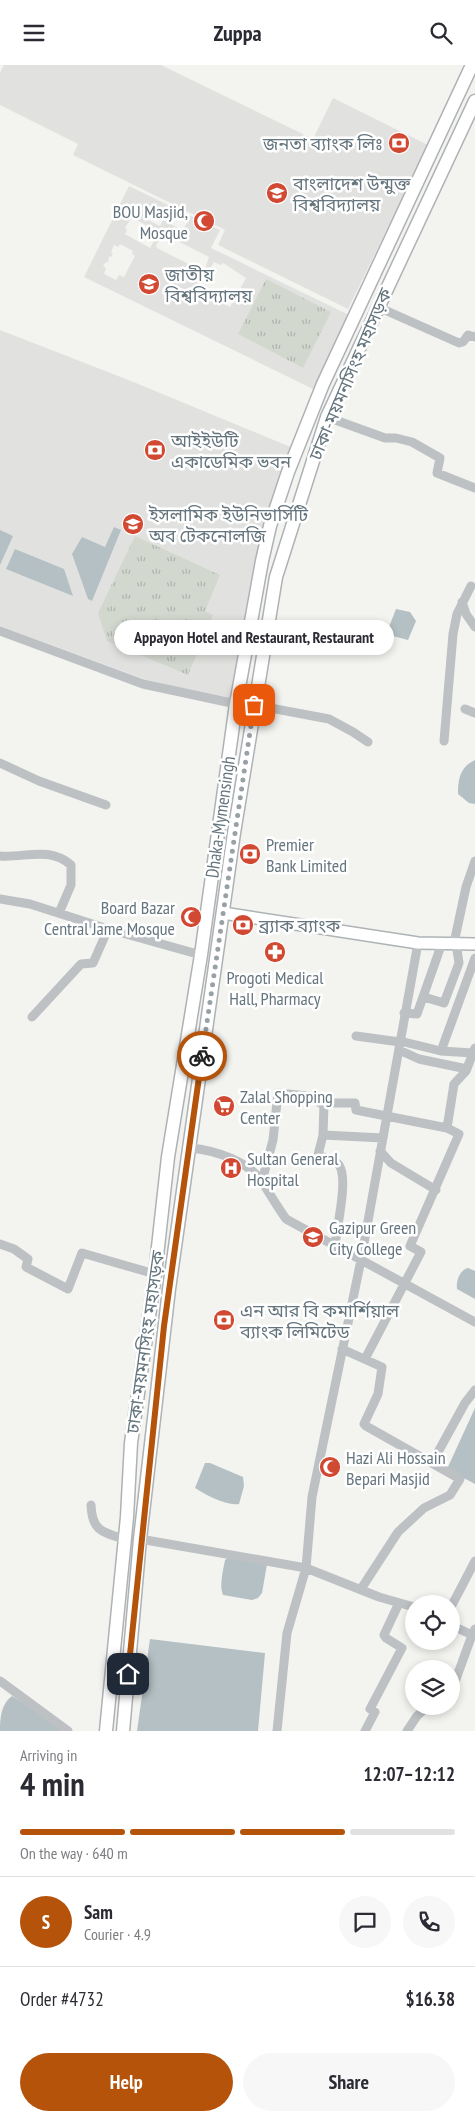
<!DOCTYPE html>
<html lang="en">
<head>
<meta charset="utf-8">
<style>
	body { margin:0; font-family:"PT Sans Narrow","Noto Sans Bengali",sans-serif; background:#f7f7f7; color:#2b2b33; height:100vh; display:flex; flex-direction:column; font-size:19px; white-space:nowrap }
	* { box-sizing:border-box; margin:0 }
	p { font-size:16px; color:#7c7c81 }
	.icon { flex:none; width:28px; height:28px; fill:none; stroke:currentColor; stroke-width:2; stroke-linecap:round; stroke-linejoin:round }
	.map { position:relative; height:1666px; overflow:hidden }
	.drawer { display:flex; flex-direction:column; background:#fff; flex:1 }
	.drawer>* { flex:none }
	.buttons { position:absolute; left:405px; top:1530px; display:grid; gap:10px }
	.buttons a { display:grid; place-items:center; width:55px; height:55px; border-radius:50%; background:#fff; box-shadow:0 2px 8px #0003; font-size:25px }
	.pin { position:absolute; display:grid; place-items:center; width:42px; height:42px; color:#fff; margin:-21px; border-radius:10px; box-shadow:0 2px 8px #0006 }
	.courier { position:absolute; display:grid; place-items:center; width:50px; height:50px; margin:-25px; border:4px solid #b45309; border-radius:50%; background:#fff; color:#222; box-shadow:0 1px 6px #0007 }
	.bubble { position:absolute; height:35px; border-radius:18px; background:#fff; box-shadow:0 2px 8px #0003; font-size:16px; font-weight:700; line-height:35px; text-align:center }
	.overview em { font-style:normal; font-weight:700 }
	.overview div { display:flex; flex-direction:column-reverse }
	.overview { display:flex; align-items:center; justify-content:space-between; height:85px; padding:0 20px }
	h1 { font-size:32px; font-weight:700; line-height:38px }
	.bar { display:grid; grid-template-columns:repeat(4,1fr); gap:8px 5px; align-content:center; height:60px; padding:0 20px }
	.bar i { height:6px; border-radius:4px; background:#e1e1e2 }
	.bar .current { background:#b45309 }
	.bar p { grid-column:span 4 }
	.line { display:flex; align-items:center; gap:12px; padding:0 20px; border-top:1px solid #e1e1e2 }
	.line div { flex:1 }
	.round { display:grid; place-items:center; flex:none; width:52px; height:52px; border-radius:26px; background:#f7f7f7 }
	.action { display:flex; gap:10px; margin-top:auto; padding:10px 20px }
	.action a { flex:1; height:58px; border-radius:30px; background:#b45309; color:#fff; font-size:20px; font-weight:700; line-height:58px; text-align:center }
	.action a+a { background:#f7f7f7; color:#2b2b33 }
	header { display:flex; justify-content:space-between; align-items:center; height:65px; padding:0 20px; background:#fff; font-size:22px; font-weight:700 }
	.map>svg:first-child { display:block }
</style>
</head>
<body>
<header><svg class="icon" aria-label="menu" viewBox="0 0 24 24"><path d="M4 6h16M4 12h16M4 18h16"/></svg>Zuppa<svg class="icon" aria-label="search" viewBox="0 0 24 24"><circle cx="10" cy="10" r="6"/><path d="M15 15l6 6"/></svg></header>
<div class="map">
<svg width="475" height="1666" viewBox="0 0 475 1666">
	<defs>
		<pattern id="grass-tufts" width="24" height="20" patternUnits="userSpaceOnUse" patternTransform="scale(1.25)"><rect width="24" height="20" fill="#d3d8cf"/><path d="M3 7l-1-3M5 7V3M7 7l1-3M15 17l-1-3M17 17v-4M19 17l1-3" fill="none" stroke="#afb4ad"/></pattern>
	</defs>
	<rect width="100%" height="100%" fill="#f3f3f0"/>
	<path fill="#e1e2e0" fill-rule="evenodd" d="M4,0H161L313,74L333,33L428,80L348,244L218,180L225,165L73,90L78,79L0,40V8Z
		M129,121L220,165L211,183L349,250L313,324L84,212ZM154,140L167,147L160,161L148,155ZM170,148L188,156L183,165L166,157ZM133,153L159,167L150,183L125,169L127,165L125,163L130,155ZM164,169L209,192L204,207L157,183L156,180ZM120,179L133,186L132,189L135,191L124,212L119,210L116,215L104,209L106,203L103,201L106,197L108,198L109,191L111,192L113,189L111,187L114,180L118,182ZM214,197L221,200L223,198L246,213L230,242L198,223Z
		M0,265L131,316L293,383L260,477L232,636L144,614L0,561Z"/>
	<path fill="url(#grass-tufts)" d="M266,214L331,247L303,303L238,269Z
		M135,471L220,510L205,546L213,550L188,610L107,576L98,548Z"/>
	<path fill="#b4c0c3" d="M114,462L121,465L92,536L88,534L72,489L82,472L105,482Z
		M0,465L13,471L0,500Z
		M15,484L64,504L73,531L6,504Z
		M396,544L410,547L416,556L408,575L393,571L389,562Z
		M475,695V739L469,738L458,729C458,714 460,702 475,695Z
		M468,1203L475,1206V1234L457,1224C456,1215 460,1205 468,1203Z
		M475,1343V1419L447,1404Z
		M205,1398H210L243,1412L244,1421L239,1439C226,1441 206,1430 195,1423Z
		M228,1493L267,1499L262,1528L258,1533L252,1535L223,1530C219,1520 223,1506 225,1495Z
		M150,1574L265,1588L258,1666H137Z
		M12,1631C30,1641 45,1655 63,1666H0C0,1653 1,1639 12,1631Z"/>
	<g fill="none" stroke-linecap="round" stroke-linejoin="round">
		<g stroke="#aeb3b6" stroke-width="14">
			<path id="major" d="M223,848L418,878L475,879"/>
		</g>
		<g stroke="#aeb2b5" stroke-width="15">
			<path id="highway" d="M106,1666L127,1452L131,1378L155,1209L168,1092L201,890L236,639L262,496L270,461L288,407L323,319L472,0
				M123,1666L140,1474L169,1224L234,768L276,512L327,352L475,36"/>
		</g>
		<path stroke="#bdc1c4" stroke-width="9" d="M378,242L459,278L463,277L468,270L475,272
			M327,352L385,373H396L412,377L440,393L437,408L475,423
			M462,537L466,549L475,562
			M0,566L143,619L236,639
			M254,640L329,654L353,667L368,677
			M465,644L475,648
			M444,676L453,569L457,549L471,521
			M0,698L39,716L106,740
			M0,791C25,793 49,781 71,800V820L59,848
			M0,834L30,839L108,864L201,890
			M454,878L466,822L475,796
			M424,932L444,938L459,898L456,878
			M404,948L417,949L442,878
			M32,952L81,899L93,898L108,864
			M356,971L400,977
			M400,976L441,986L473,988
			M399,985L419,994L467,1004
			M441,986L475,893
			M320,1038H355L356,1045L447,1063
			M324,1038L323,1070L318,1090C324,1093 334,1095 339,1100C349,1114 336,1164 335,1182
			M323,1070L383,1073
			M190,1083C214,1085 249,1096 263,1118C271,1131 277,1141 286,1154L475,1257
			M380,1086L391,1098L436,1125
			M262,1116L273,1075L278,1028L318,1032
			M0,1179L14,1184L28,1194L26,1202L68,1224L82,1188L155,1209
			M342,1284L382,1302L378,1329L364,1359L366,1361L460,1414L450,1430L424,1443L398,1467L361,1524
			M365,1294L421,1187L410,1181L459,1069L447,1063L454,1019L466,1006L475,983
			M432,1398L465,1338L475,1325
			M91,1440C92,1465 101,1467 124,1474
			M140,1474L306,1503L379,1532L414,1542
			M451,1542L475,1496
			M451,1560L472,1570L475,1564
			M451,1613L456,1614L472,1570
			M0,1616L68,1666
			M277,1666L287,1568L306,1503L312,1432L361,1195L418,878
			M365,1666L375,1647L370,1644L402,1583L386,1573L384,1570L399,1538
			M407,1666L417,1651L428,1641"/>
		<use href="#major" stroke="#fff" stroke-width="11"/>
		<use href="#highway" stroke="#fff" stroke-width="12"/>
	</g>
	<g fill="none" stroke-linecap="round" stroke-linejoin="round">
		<path stroke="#97a1a6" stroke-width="5" stroke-dasharray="0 9" d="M202,991L254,640"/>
		<path stroke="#b45309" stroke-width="6" d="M128,1609L164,1261L202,991"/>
	</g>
	<defs>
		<g id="bank-disc" transform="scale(1.125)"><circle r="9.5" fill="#d14932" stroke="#fff"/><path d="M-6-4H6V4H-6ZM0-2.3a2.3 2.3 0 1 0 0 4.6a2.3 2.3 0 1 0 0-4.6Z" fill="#fff"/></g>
		<g id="university-disc" transform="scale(1.125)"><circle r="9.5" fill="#d14932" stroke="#fff"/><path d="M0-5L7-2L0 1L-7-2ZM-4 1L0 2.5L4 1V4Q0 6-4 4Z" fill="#fff"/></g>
		<g id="mosque-disc" transform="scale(1.125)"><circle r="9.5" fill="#d14932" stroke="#fff"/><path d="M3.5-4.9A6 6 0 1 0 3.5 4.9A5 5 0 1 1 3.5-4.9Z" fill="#fff"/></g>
		<g id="pharmacy-disc" transform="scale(1.125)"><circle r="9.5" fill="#d14932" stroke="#fff"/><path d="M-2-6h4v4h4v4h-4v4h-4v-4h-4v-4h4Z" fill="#fff"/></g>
		<g id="supermarket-disc" transform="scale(1.125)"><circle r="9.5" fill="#d14932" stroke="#fff"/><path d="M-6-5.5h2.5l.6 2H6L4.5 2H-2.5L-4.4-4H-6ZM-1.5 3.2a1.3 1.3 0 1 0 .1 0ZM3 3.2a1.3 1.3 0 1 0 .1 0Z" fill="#fff"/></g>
		<g id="hospital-disc" transform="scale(1.125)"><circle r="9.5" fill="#d14932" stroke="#fff"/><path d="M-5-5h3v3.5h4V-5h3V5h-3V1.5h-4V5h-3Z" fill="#fff"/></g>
	</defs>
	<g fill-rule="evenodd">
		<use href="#bank-disc" x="399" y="78"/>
		<use href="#university-disc" x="277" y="128"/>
		<use href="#mosque-disc" x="204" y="156"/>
		<use href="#university-disc" x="149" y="219"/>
		<use href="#bank-disc" x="155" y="385"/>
		<use href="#university-disc" x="133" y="459"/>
		<use href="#bank-disc" x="250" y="789"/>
		<use href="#mosque-disc" x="191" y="852"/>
		<use href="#bank-disc" x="243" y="860"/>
		<use href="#pharmacy-disc" x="275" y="887"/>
		<use href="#supermarket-disc" x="224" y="1041"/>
		<use href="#hospital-disc" x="231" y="1103"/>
		<use href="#university-disc" x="313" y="1172"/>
		<use href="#bank-disc" x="224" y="1255"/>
		<use href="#mosque-disc" x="330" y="1402"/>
	</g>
	<g text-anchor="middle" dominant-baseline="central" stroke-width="5" stroke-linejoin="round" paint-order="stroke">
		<g font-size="18" fill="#65757e" stroke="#fff" text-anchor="start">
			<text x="383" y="78" text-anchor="end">জনতা ব্যাংক লিঃ</text>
			<text x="293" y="118">বাংলাদেশ উন্মুক্ত<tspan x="293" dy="21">বিশ্ববিদ্যালয়</tspan></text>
			<text x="188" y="146" text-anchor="end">BOU Masjid,<tspan x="188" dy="21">Mosque</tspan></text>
			<text x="165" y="209">জাতীয়<tspan x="165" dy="21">বিশ্ববিদ্যালয়</tspan></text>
			<text x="171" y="375">আইইউটি<tspan x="171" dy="21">একাডেমিক ভবন</tspan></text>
			<text x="149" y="449">ইসলামিক ইউনিভার্সিটি<tspan x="149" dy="21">অব টেকনোলজি</tspan></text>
			<text x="266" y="779">Premier<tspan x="266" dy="21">Bank Limited</tspan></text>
			<text x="175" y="842" text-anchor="end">Board Bazar<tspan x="175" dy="21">Central Jame Mosque</tspan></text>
			<text x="259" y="860">ব্র্যাক ব্যাংক</text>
			<text x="275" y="912" text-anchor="middle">Progoti Medical<tspan x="275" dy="21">Hall, Pharmacy</tspan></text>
			<text x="240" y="1031">Zalal Shopping<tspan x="240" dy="21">Center</tspan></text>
			<text x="247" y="1093">Sultan General<tspan x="247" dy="21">Hospital</tspan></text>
			<text x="329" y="1162">Gazipur Green<tspan x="329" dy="21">City College</tspan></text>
			<text x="240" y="1245">এন আর বি কমার্শিয়াল<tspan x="240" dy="21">ব্যাংক লিমিটেড</tspan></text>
			<text x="346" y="1392">Hazi Ali Hossain<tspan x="346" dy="21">Bepari Masjid</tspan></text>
		</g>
		<g font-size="18" fill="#65757e" stroke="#fff">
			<text transform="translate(350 309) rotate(-67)">ঢাকা-ময়মনসিংহ মহাসড়ক</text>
			<text transform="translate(220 752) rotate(-82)">Dhaka-Mymensingh</text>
			<text transform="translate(145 1277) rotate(-82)">ঢাকা-ময়মনসিংহ মহাসড়ক</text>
		</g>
	</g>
</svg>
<div class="buttons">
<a><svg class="icon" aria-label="locate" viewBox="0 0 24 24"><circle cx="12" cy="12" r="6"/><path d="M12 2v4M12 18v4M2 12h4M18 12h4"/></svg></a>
<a><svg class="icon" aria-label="layers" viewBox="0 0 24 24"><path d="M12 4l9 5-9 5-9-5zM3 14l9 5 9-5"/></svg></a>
</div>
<div class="pin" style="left:254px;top:640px;background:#ea580c"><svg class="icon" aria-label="bag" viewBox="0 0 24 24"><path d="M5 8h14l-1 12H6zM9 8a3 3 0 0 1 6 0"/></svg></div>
<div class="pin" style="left:128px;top:1609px;background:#1f2937"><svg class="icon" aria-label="home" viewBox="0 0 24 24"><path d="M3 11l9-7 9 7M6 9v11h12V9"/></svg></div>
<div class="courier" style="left:202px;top:991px"><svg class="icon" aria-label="bike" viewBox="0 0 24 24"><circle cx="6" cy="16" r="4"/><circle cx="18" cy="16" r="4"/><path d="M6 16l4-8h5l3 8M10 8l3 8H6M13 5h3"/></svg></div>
<div class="bubble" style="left:114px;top:555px;width:280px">Appayon Hotel and Restaurant, Restaurant</div>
</div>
<section class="drawer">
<div class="overview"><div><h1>4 min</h1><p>Arriving in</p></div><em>12:07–12:12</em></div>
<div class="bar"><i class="current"></i><i class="current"></i><i class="current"></i><i></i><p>On the way · 640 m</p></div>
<div class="line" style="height:90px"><b class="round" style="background:#b45309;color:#fff">S</b><div><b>Sam</b><p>Courier · 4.9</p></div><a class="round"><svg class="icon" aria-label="chat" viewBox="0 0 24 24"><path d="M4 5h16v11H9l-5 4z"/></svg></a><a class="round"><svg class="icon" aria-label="phone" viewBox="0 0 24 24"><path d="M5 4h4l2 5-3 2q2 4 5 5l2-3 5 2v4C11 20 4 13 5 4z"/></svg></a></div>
<div class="line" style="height:65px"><div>Order #4732</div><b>$16.38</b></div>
<div class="action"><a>Help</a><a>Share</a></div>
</section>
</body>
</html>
